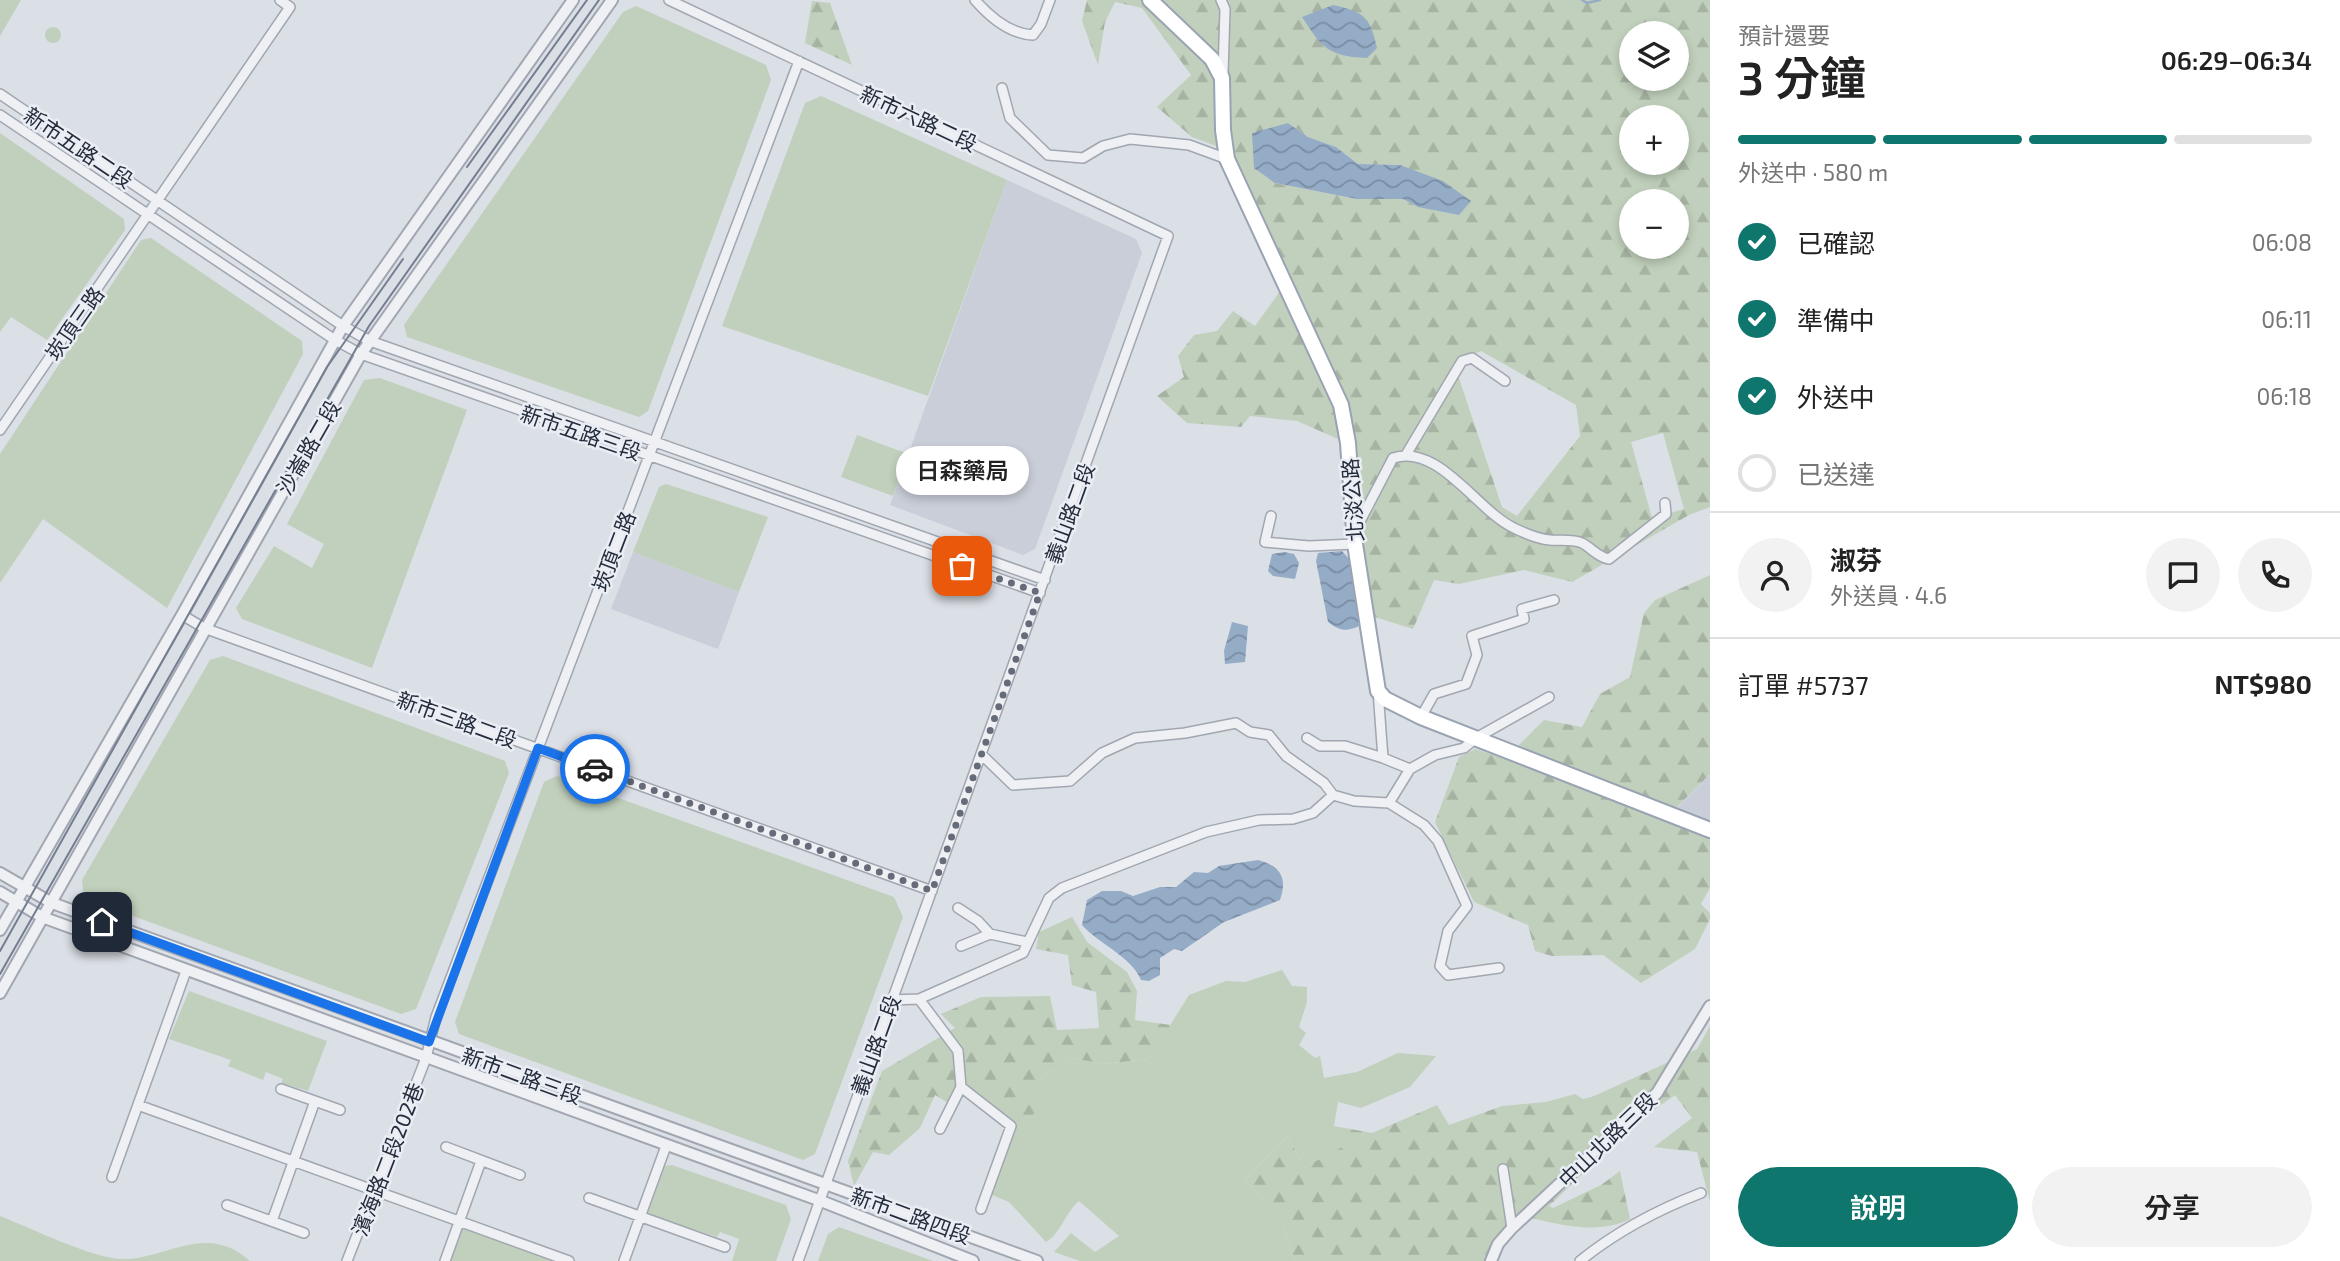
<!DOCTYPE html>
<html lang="zh-TW">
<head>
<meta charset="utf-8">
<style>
	body { margin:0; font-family:"Exo 2","Noto Sans TC",sans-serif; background:#f2f2f2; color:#222; height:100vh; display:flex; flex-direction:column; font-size:26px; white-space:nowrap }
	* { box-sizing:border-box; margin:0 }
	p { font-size:23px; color:#767676 }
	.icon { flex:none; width:38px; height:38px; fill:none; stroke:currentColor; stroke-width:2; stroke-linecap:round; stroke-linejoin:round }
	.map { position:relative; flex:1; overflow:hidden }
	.details { display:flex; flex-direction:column; background:#fff; width:630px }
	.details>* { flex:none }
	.buttons { position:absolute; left:1619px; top:21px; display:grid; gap:14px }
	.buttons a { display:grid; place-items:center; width:70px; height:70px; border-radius:50%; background:#fff; box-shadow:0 4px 10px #0003; font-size:35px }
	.pin { position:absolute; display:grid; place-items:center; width:60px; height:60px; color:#fff; margin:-30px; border-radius:14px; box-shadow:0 4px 10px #0006 }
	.courier { position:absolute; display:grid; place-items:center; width:70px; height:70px; margin:-35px; border:5px solid #1a73e8; border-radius:50%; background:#fff; color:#222; box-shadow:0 2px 9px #0007 }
	.bubble { position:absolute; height:49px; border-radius:24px; background:#fff; box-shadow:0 4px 10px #0003; font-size:23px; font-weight:600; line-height:49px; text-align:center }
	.summary em { font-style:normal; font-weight:600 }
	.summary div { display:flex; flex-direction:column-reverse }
	.summary { display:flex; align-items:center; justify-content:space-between; height:119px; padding:0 28px }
	h1 { font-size:46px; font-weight:600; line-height:52px }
	.bar { display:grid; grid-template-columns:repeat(4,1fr); gap:10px 7px; align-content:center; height:84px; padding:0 28px }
	.bar i { height:9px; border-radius:5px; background:#e0e0e0 }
	.bar .active { background:#0f766e }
	.bar p { grid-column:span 4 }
	.line { display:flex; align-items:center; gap:18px; padding:0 28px; border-top:2px solid #e0e0e0 }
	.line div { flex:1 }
	.round { display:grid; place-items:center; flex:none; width:74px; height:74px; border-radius:37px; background:#f2f2f2 }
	ol { padding:0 28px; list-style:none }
	li { display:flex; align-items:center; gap:21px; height:77px }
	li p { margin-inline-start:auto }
	li .icon { padding:7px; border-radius:50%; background:#0f766e; color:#fff; stroke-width:4 }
	li:last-child { color:#767676 }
	li i { width:38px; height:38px; border:4px solid #e0e0e0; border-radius:50% }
	.button { display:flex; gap:14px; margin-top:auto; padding:14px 28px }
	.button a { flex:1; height:80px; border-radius:42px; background:#0f766e; color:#fff; font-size:28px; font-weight:600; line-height:80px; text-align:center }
	.button a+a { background:#f2f2f2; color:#222 }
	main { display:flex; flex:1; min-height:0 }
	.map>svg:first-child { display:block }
</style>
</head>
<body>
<main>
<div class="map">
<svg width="1710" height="1261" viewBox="0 0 1710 1261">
	<defs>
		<pattern id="forest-firs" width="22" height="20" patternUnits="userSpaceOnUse" patternTransform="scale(1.75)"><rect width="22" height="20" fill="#c1d0bc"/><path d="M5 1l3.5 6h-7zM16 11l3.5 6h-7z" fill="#a6b3a2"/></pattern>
		<pattern id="water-waves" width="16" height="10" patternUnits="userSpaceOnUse" patternTransform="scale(1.75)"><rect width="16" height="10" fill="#95acc7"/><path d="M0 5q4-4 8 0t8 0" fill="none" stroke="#798ca3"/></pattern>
	</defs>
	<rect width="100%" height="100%" fill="#dbdfe6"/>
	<path fill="#c9ced8" d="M1007,180L1136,239L1142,253L1035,549L1023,555L890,505Z
		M633,552L739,592L718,649L611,609Z
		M1710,774V822L1676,809Z"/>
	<path fill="#c1d0bc" d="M0,0H21L0,36Z
		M636,6L766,65L771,80L648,411L639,417L407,337L404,325L623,12Z
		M45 35a8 8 0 1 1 16 0a8 8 0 1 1-16 0Z
		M821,96L1007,180L928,396L722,326L805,103Z
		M0,133L124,219L125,230L47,340L11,317L0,332Z
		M151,238L302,341L303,354L167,608L43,519L0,583V454L141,240Z
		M380,378L467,410L372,668L242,619L236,608L274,546L312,568L324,544L287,524L364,380Z
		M857,435L908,454L893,496L841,477Z
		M666,484L768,517L739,592L633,552L659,487Z
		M223,656L505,761L509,773L416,1009L401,1014L84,898L82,880L210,660Z
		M557,776L894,897L903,917L815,1154L803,1160L459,1034L455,1022L544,782Z
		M1282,970L1292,986L1307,987V1002L1299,1027L1306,1033L1299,1045L1315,1058L1320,1056L1324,1078L1357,1072L1398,1053L1436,1056L1410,1087L1361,1108L1338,1102L1334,1126L1345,1146L1305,1167L1287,1136L1245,1180L1280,1220L1295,1261H1080L1054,1252L1071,1233L1095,1252L1119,1236L1079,1201C1065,1213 1061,1233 1046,1242L1009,1202L985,1192L1038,1080L1072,1058L1103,1064L1149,1059L1189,995L1226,981L1245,982Z
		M189,991L327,1041L308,1091L281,1083L283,1079L266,1072L263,1080L228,1066L231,1060L169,1039Z
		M672,1165L786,1205L791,1219L776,1261H732L739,1239L720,1232L717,1237L647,1214L665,1166Z
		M0,1216C28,1227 94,1259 122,1259C166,1260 206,1221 250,1261H0Z
		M461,1227L552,1261H448Z
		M839,1227L933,1261H818L828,1234Z"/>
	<path fill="url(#forest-firs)" fill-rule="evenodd" d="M1087,0H1710V507L1689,515L1572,582L1524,570L1459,584L1434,580L1413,629L1362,613L1345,442L1297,421L1250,416L1241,427L1187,423L1157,396L1184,377L1178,356L1194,335L1217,331L1233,311L1255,326L1278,294L1285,275L1261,227L1232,152L1192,137L1157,107L1191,75L1142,8L1115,2L1105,22L1098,65L1082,21ZM1631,33H1676V79H1631ZM1631,117H1676V163H1631ZM1288,123L1308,137L1336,147L1358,164L1400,165L1418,207L1403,199H1357L1275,183ZM1631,201H1676V247H1631ZM1481,351L1576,405L1580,436L1517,516L1502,507L1454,363ZM1663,433L1684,509L1652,518L1631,442Z
		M812,1L830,3L852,65L805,43Z
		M1710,575V774L1676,808L1710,822V888L1701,904L1710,913V919L1695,949L1641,983L1603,955L1552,956L1535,951L1528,925L1474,902L1435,822L1459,757L1475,749L1505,759L1544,720L1582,727L1600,694L1630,677L1644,613L1655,600Z
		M1072,917L1087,942L1127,972L1137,991L1135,1020L1171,1025L1149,1059L1103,1064L1072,1058L1038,1080L1043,1108L1015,1126L956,1089L948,1103L935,1095L920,1128L889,1155L873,1152L854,1186L848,1161L882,1071L955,1028L941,1014L981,997L1050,996L1057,1030L1099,1028L1096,992L1072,985L1068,955L1036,949L1039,932Z
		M1710,1026V1202L1697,1152L1654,1147L1692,1118L1675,1095L1633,1125L1549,1206L1553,1208L1601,1185L1620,1171L1630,1219C1597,1235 1561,1225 1527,1217L1497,1252L1494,1261H1295L1280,1220L1245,1180L1287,1136L1305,1167L1344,1146L1334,1126L1372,1133L1437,1105L1449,1125L1502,1106L1546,1102L1575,1094L1583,1099L1592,1097L1697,1049Z"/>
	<path fill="url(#water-waves)" d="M1333,5C1364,12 1370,16 1377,48L1367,58C1328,56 1323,49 1302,17Z
		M1288,123L1308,137L1336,147L1358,164L1400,165L1443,181L1471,201L1459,215L1418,207L1403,199H1357L1275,183L1254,168L1252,133Z
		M1342,551L1350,560L1359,626C1346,632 1340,631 1328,622L1316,561L1318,553Z
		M1284,552L1294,554L1299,563L1295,579L1273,576L1268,571L1272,554Z
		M1232,622L1248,626L1245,662L1225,664L1224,651Z
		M1258,860C1280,866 1288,877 1280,900L1224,922L1182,951L1174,949L1160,958V975L1149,981L1141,980C1132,957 1099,944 1082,925L1087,900L1102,891H1121L1133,896L1160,887H1176L1194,872L1208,873L1219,866Z"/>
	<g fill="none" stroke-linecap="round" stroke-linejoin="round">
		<path stroke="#95acc7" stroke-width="2.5" d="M1582,0L1587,3L1600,0"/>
		<g stroke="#a1a6b0" stroke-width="12">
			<path id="minor" d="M669,0L1168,236L798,1261
				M975,0C989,16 1010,34 1033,35L1041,24L1050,0
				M1221,0L1225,9L1223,74
				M1002,88L1010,118L1048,155L1083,158L1103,146L1130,139L1189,145L1227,159
				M0,94L343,326L370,341L1045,580
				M0,115L335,340L361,354L1040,593
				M0,430L290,7L280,0
				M1407,453L1462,361L1472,358L1505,381
				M1271,516L1265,542L1309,546L1355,544
				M1355,531L1393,458C1439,443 1477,511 1514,528C1524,533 1539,539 1550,540C1560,541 1573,539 1582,543C1592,548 1597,557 1609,559L1666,514L1665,503
				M182,615L204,628L932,891
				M1378,691L1383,758L1410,769L1435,755L1464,748L1476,738L1549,697
				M1421,717L1434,694L1466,684L1477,655L1472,636L1524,619L1522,609L1554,600
				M1307,738L1320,746H1345L1383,758
				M981,754L1013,785L1070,781L1102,753L1135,738L1185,733L1236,723L1250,732L1269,735L1286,756L1324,783L1333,795L1354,801L1389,803L1424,825L1438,841L1467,906L1448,931L1440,966L1448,975L1499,968
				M1389,803L1410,769
				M958,908L978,921L990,934L1027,942
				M961,946L990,934
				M919,999L958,1051L961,1087L940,1129
				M891,1000L919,999L1023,953L1049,898L1062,888L1206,832L1259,820L1293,819L1313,813L1333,795
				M961,1087L1011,1126L981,1209
				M281,1089L340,1110
				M138,1105L569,1261
				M446,1147L520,1175
				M1503,1169L1512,1228
				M112,1177L186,971
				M589,1198L725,1247
				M227,1205L304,1233
				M272,1221L315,1101
				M347,1261L426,1058L436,1017L799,61
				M445,1261L481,1161
				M624,1261L666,1146
				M1580,1261C1617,1231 1657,1210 1701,1193"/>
		</g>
		<g stroke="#a1a6b0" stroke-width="14">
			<path id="tertiary" d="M0,873L52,903L1037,1261
				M0,892L42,917L821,1201L973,1261
				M0,930L182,615L343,326L573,0
				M0,993L361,354L612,0
				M1491,1261L1498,1244L1512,1228L1657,1093L1710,1006"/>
		</g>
		<g stroke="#9aa3b2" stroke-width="18">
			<path id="primary" d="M1150,0L1212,59L1222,78L1223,130L1227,159L1341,405L1348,443L1355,544L1378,691L1385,699L1421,717L1710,830"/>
		</g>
		<use href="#minor" stroke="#eef0f4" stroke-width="9"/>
		<use href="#tertiary" stroke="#eef0f4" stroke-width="10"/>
		<use href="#primary" stroke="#fff" stroke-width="14"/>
		<path stroke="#747e90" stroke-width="2" d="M467,167L587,0
			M0,951L327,367L403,259
			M0,974L369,326L599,0"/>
	</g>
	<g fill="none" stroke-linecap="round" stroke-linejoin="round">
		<path stroke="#656b78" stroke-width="7" stroke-dasharray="0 12.6" d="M595,769L932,891L1040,593L962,566"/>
		<path stroke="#1a73e8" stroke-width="9" d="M102,922L429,1042L538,748L595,769"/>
	</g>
	<g text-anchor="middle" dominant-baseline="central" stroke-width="5" stroke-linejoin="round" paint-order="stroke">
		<g font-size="21" fill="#252d3c" stroke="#eaeef4">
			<text transform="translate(919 118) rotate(25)">新市六路二段</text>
			<text transform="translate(79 147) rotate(34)">新市五路二段</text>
			<text transform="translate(74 323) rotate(-55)">崁頂三路</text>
			<text transform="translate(581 432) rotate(19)">新市五路三段</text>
			<text transform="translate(308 447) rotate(-60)">沙崙路二段</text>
			<text transform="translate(1352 500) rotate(-94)">北淡公路</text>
			<text transform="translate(1069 513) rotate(-70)">義山路二段</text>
			<text transform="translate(613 551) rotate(-69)">崁頂二路</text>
			<text transform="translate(457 719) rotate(20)">新市三路二段</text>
			<text transform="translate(875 1045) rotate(-70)">義山路二段</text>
			<text transform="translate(522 1075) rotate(20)">新市二路三段</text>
			<text transform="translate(1607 1139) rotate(-44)">中山北路三段</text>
			<text transform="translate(387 1159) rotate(-69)">濱海路二段202巷</text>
			<text transform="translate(911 1215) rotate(20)">新市二路四段</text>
		</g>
	</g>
</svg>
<div class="buttons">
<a><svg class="icon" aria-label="layers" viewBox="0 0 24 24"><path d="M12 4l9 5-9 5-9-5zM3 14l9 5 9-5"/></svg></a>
<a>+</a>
<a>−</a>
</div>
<div class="pin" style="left:962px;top:566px;background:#ea580c"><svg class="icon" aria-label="bag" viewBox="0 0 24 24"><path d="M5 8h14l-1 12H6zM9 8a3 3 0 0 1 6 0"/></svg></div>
<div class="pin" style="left:102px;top:922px;background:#1f2937"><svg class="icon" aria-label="home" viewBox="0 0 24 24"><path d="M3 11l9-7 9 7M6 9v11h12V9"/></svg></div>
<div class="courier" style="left:595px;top:769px"><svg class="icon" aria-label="car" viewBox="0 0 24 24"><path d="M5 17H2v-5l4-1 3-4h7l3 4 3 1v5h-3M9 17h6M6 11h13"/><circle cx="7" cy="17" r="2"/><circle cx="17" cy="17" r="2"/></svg></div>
<div class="bubble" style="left:896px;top:446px;width:133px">日森藥局</div>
</div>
<section class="details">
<div class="summary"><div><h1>3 分鐘</h1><p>預計還要</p></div><em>06:29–06:34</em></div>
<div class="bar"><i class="active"></i><i class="active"></i><i class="active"></i><i></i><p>外送中 · 580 m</p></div>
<ol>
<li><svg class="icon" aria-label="check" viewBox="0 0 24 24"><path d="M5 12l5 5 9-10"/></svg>已確認<p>06:08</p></li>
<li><svg class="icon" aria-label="check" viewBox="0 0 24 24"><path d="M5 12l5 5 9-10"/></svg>準備中<p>06:11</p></li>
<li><svg class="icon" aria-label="check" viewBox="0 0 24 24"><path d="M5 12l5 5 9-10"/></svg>外送中<p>06:18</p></li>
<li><i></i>已送達</li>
</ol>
<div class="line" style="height:126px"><a class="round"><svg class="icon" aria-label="person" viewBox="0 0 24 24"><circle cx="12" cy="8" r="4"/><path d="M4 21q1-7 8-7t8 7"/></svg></a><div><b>淑芬</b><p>外送員 · 4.6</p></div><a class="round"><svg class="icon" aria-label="chat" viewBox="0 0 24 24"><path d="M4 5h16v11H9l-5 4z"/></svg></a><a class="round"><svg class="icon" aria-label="phone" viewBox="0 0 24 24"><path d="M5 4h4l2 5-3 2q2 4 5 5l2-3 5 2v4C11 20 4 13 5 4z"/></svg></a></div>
<div class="line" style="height:91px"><div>訂單 #5737</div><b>NT$980</b></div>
<div class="button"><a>說明</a><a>分享</a></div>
</section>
</main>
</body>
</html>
